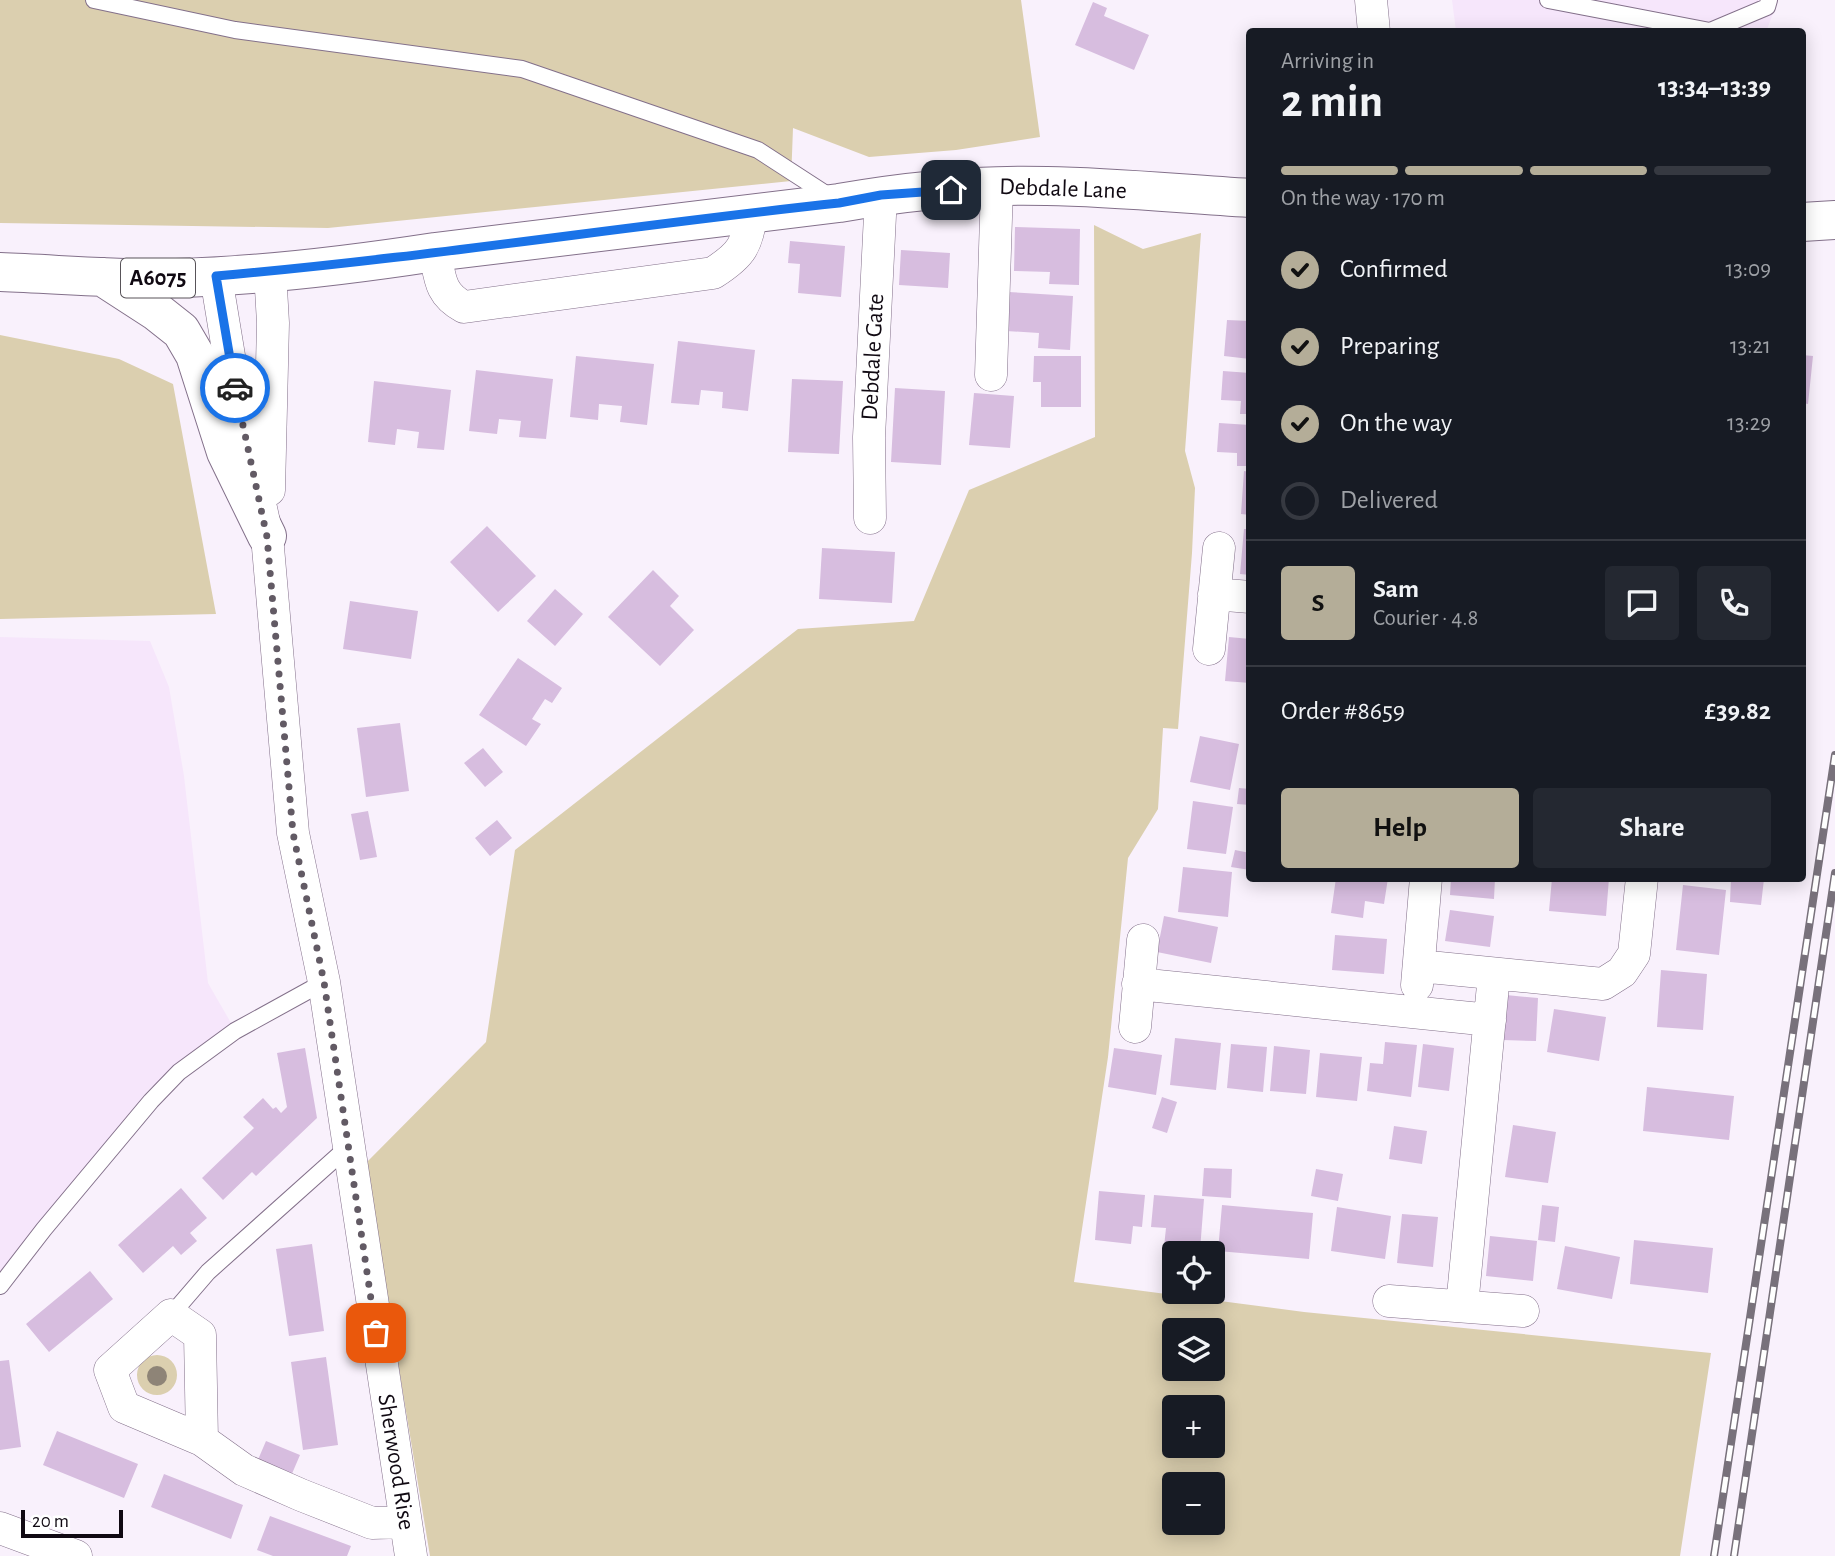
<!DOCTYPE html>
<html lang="en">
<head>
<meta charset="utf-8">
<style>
	body { margin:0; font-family:"Alegreya Sans",sans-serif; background:#242831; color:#f1f3f6; height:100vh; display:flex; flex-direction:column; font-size:26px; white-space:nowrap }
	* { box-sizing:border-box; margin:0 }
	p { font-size:23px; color:#9ea1a6 }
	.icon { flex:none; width:38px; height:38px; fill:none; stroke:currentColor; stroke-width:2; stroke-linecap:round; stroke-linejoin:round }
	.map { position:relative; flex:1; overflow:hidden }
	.sheet { position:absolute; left:1246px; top:28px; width:560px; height:854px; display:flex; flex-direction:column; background:#171b24; border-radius:7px; box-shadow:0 4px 18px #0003 }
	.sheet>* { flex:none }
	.tools { position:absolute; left:1162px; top:1241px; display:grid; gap:14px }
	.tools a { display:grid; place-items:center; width:63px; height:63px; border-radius:7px; background:#171b24; box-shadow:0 4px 18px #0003; font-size:35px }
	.scale { position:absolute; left:21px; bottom:18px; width:102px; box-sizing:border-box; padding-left:7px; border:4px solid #100912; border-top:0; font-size:19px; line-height:24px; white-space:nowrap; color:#100912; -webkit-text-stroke:5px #fff; paint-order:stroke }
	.pin { position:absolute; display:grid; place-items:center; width:60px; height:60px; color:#fff; margin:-30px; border-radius:14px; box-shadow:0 4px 10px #0006 }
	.courier { position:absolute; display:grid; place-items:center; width:70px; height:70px; margin:-35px; border:5px solid #1a73e8; border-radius:50%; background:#fff; color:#222; box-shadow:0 2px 9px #0007 }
	.overview em { font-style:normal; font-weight:700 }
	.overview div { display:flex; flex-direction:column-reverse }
	.overview { display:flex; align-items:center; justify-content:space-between; height:119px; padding:0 35px }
	h1 { font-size:46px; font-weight:700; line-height:52px }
	.bar { display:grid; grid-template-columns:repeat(4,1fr); gap:10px 7px; align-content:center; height:84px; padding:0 35px }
	.bar i { height:9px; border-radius:5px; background:#363941 }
	.bar .current { background:#b4ad98 }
	.bar p { grid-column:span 4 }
	.line { display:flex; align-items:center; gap:18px; padding:0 35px; border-top:2px solid #363941 }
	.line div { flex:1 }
	.round { display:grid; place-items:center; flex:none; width:74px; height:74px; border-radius:7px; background:#242831 }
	ol { padding:0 35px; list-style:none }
	li { display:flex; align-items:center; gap:21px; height:77px }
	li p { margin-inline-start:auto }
	li .icon { padding:7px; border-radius:50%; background:#b4ad98; color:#111; stroke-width:4 }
	li:last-child { color:#9ea1a6 }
	li i { width:38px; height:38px; border:4px solid #363941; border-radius:50% }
	.primary-button { display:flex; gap:14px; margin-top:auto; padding:14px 35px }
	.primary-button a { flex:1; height:80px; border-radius:7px; background:#b4ad98; color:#111; font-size:28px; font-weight:700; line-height:80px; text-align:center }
	.primary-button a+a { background:#242831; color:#f1f3f6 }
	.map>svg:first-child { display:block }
</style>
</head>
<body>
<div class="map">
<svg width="1835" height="1556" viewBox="0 0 1835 1556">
	<rect width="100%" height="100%" fill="#f9f1fc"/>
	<path fill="#f6e6fb" d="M1452,0H1778L1766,32L1456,31Z
		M0,637L150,641L169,687L184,776L208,983L231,1023L148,1090L0,1273Z"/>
	<path fill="#dbcfaf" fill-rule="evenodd" d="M0,0H1021L1040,137L956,150L869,157L793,128L791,181L328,228L0,223Z
		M1094,225L1143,249L1201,233L1185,451L1195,488L1192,553L1178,729L1163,728L1158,809L1128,858L1108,1057L1074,1282L1304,1312L1711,1353L1680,1556H430L365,1164L486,1042L515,850L798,629L914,621L969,490L1095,437ZM1174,1330H1213V1368H1174ZM1174,1407H1213V1446H1174ZM1174,1484H1213V1522H1174Z
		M0,335L119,359L173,384L216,614L0,619Z
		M137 1375a20 20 0 1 1 40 0a20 20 0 1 1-40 0Z"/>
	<path fill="#d7bddf" d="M1093,2L1107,8L1104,16L1149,35L1134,70L1075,45Z
		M1015,227L1080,229L1079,285L1049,284L1050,272L1014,271Z
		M790,241L845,246L841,297L798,293L800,264L788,263Z
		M901,250L950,253L948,288L899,285Z
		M1008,292L1073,296L1070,350L1038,348L1039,333L1006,331Z
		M1227,320L1250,321V359L1224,356Z
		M678,341L755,350L748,411L722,408L723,392L701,390L699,405L671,403Z
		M1802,355L1813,356L1808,404L1802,403Z
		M576,356L654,364L647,425L620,422L622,406L599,404L598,420L570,417Z
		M1034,356H1081V407H1041V382H1033Z
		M476,370L553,379L546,439L519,437L521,421L499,419L497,434L469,431Z
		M1223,371L1250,373V414H1240L1241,401L1221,400Z
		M792,379L843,381L839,454L788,452Z
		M374,381L451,390L444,450L417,448L419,432L397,429L395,445L368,442Z
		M895,388L945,391L941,465L891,462Z
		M974,393L1014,396L1010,448L969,445Z
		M1219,423L1250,425V466H1237V453L1217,452Z
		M1244,471L1250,472V515L1241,514Z
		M487,526L536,576L498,612L450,562Z
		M1244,529H1250V575L1240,574Z
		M822,548L895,552L892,603L819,599Z
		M653,570L679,596L670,606L694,630L660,666L608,617Z
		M555,589L583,614L555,646L527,621Z
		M350,601L418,611L411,659L343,649Z
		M1229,637L1250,639V683L1225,681Z
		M518,658L562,688L552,703L545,699L532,719L541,724L526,746L479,715Z
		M400,723L409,791L366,797L357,728Z
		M1200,736L1239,744L1230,790L1190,782Z
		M483,748L503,772L485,787L464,763Z
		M1239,788L1250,789V805L1237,804Z
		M1193,801L1233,807L1226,854L1187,849Z
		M368,811L377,857L360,860L351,814Z
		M497,820L512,838L490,856L475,838Z
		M1235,850L1250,853V870L1231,867Z
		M1183,867L1232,872L1228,917L1178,912Z
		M1336,878H1388L1384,904L1365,901L1363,918L1331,913Z
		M1451,878H1495L1494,899L1450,895Z
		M1552,878H1609L1606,916L1549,911Z
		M1731,878L1764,879L1761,905L1730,902Z
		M1683,885L1726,890L1719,955L1676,950Z
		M1450,910L1494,916L1490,947L1445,941Z
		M1164,916L1218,927L1211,963L1157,952Z
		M1335,935L1387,939L1384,974L1332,970Z
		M1661,970L1707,974L1703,1030L1657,1027Z
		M1506,995L1538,998L1536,1041L1503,1040Z
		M1554,1009L1606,1017L1599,1061L1547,1052Z
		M1175,1038L1221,1043L1216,1090L1170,1085Z
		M1385,1042L1417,1045L1411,1097L1367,1091L1370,1063L1383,1064Z
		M1231,1044L1267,1047L1263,1092L1227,1088Z
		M1423,1044L1454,1048L1449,1091L1418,1087Z
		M1274,1046L1310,1050L1306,1094L1270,1091Z
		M305,1048L317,1118L256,1176L252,1172L223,1200L202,1178L254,1128L243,1117L263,1098L273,1109L276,1107L281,1113L287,1107L277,1053Z
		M1114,1048L1162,1055L1156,1095L1108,1087Z
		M1320,1053L1362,1057L1357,1101L1316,1097Z
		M1647,1087L1734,1096L1729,1140L1643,1131Z
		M1162,1097L1177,1102L1167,1133L1152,1128Z
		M1513,1125L1556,1132L1548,1183L1505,1177Z
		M1394,1126L1427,1131L1422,1164L1389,1159Z
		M1204,1168L1232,1169L1231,1198L1202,1196Z
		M1316,1169L1343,1174L1338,1201L1311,1196Z
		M181,1188L207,1218L190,1233L197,1241L181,1255L173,1246L143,1273L118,1245Z
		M1099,1191L1145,1195L1142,1227L1133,1226L1131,1244L1095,1240Z
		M1154,1195L1204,1199L1200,1250L1164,1247L1166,1228L1151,1227Z
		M1222,1205L1313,1213L1309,1259L1218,1251Z
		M1542,1205L1559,1207L1555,1242L1538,1240Z
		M1337,1207L1391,1216L1385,1259L1331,1251Z
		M1402,1214L1438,1217L1433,1267L1397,1263Z
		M1490,1236L1537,1241L1533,1281L1486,1276Z
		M1634,1240L1713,1248L1708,1293L1630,1284Z
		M312,1244L324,1331L289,1336L276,1249Z
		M1565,1246L1620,1257L1612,1299L1557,1289Z
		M90,1271L113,1299L49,1352L26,1324Z
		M326,1357L338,1445L303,1450L291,1362Z
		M9,1360L21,1447L0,1450V1361Z
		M57,1431L138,1464L124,1498L43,1465Z
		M266,1441L300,1455L291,1476L257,1462Z
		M164,1474L243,1505L231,1539L151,1507Z
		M270,1516L351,1546L347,1556H273L257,1550Z"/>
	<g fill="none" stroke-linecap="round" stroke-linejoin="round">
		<g stroke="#83708a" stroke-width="18">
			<path id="service" d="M94,0L235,30L522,69L758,150L832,198
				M1548,0L1710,31L1767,7L1769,0
				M0,1286L44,1229L151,1101L179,1072L235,1031L324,982
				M171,1315L208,1272L349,1146"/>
		</g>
		<g stroke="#83708a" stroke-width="33">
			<path id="minor" d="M1371,0L1374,32
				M435,252C440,277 439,294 464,307L713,273C743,254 746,246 752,212
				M216,277L232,374L267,536L293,833L324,982L411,1556
				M991,375L997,186
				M269,490L273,323L270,271
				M870,518L869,437L881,195
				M1214,594L1250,597
				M1209,649L1219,548
				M1419,966L1603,984L1622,972L1634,954L1642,878
				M1138,984L1490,1020
				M1417,985L1426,878
				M1135,1027L1143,940
				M1389,1301L1523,1311
				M1462,1306L1494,975
				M202,1440L200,1335L171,1315L110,1370L124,1407L202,1440L244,1470L301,1495L372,1523L404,1522
				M0,1528L76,1556"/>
		</g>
		<g stroke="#83708a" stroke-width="40">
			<path id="primary" d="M1802,222L1835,220
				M0,272C58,274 117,280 176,278C262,276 350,265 435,252L839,203C907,191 978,184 1047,186C1114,187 1182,194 1250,198
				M103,277L157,312L181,331L195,355L226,452L267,536"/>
		</g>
		<use href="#service" stroke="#fff" stroke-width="16"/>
		<use href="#minor" stroke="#fff" stroke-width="32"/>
		<use href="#primary" stroke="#fff" stroke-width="38"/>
		<g stroke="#78717b" stroke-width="8">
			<path id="rail" d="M1714,1556L1835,755
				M1734,1556L1835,873"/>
		</g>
		<use href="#rail" stroke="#fff" stroke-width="5" stroke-dasharray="16" stroke-linecap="butt"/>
	</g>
	<circle fill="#8e8477" cx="157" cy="1376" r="10"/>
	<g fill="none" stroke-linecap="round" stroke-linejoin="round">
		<path stroke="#625a64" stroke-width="7" stroke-dasharray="0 12.6" d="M235,388L267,537L293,833L324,982L376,1333"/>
		<path stroke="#1a73e8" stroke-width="9" d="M235,388L216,276C424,258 631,225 839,203L881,195L951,190"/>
	</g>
	<g text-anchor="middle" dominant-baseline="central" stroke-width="6" stroke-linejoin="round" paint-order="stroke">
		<rect fill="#fff" stroke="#585359" stroke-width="2" x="121" y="258.5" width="74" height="39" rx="5"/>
		<g font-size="23" font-weight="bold" fill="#100912">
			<text x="158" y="278">A6075</text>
		</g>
		<g font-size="24" fill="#100912" stroke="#fff">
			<text transform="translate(1063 189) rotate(2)">Debdale Lane</text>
			<text transform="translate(873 357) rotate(-87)">Debdale Gate</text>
			<text transform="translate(396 1462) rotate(81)">Sherwood Rise</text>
		</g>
	</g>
</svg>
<div class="tools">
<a><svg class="icon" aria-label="locate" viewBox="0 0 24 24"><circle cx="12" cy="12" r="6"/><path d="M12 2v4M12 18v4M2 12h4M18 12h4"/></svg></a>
<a><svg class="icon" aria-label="layers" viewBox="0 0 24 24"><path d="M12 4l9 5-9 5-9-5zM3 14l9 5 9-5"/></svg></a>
<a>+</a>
<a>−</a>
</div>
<div class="scale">20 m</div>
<div class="pin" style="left:376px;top:1333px;background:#ea580c"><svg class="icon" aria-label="bag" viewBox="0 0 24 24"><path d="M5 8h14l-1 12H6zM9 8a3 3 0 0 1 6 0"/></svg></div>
<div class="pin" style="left:951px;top:190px;background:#1f2937"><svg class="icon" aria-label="home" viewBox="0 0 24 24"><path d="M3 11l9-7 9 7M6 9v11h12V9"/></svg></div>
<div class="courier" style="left:235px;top:388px"><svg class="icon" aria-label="car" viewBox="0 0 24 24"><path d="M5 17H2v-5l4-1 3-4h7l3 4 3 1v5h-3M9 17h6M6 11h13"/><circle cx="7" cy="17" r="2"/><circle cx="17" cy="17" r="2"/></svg></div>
<section class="sheet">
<div class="overview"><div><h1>2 min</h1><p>Arriving in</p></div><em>13:34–13:39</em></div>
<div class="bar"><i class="current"></i><i class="current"></i><i class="current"></i><i></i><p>On the way · 170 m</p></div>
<ol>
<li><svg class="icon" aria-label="check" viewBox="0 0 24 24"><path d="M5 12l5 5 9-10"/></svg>Confirmed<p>13:09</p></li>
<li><svg class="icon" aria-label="check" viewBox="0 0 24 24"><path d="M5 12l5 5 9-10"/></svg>Preparing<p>13:21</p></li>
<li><svg class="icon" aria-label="check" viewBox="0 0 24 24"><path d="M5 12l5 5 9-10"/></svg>On the way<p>13:29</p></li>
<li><i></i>Delivered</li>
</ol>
<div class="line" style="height:126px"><b class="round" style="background:#b4ad98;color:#111">S</b><div><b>Sam</b><p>Courier · 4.8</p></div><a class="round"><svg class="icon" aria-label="chat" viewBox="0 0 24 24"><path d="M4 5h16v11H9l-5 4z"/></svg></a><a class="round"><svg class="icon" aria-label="phone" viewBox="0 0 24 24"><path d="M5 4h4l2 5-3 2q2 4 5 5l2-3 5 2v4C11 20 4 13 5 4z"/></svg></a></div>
<div class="line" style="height:91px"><div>Order #8659</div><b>£39.82</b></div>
<div class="primary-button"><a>Help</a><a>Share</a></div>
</section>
</div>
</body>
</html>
